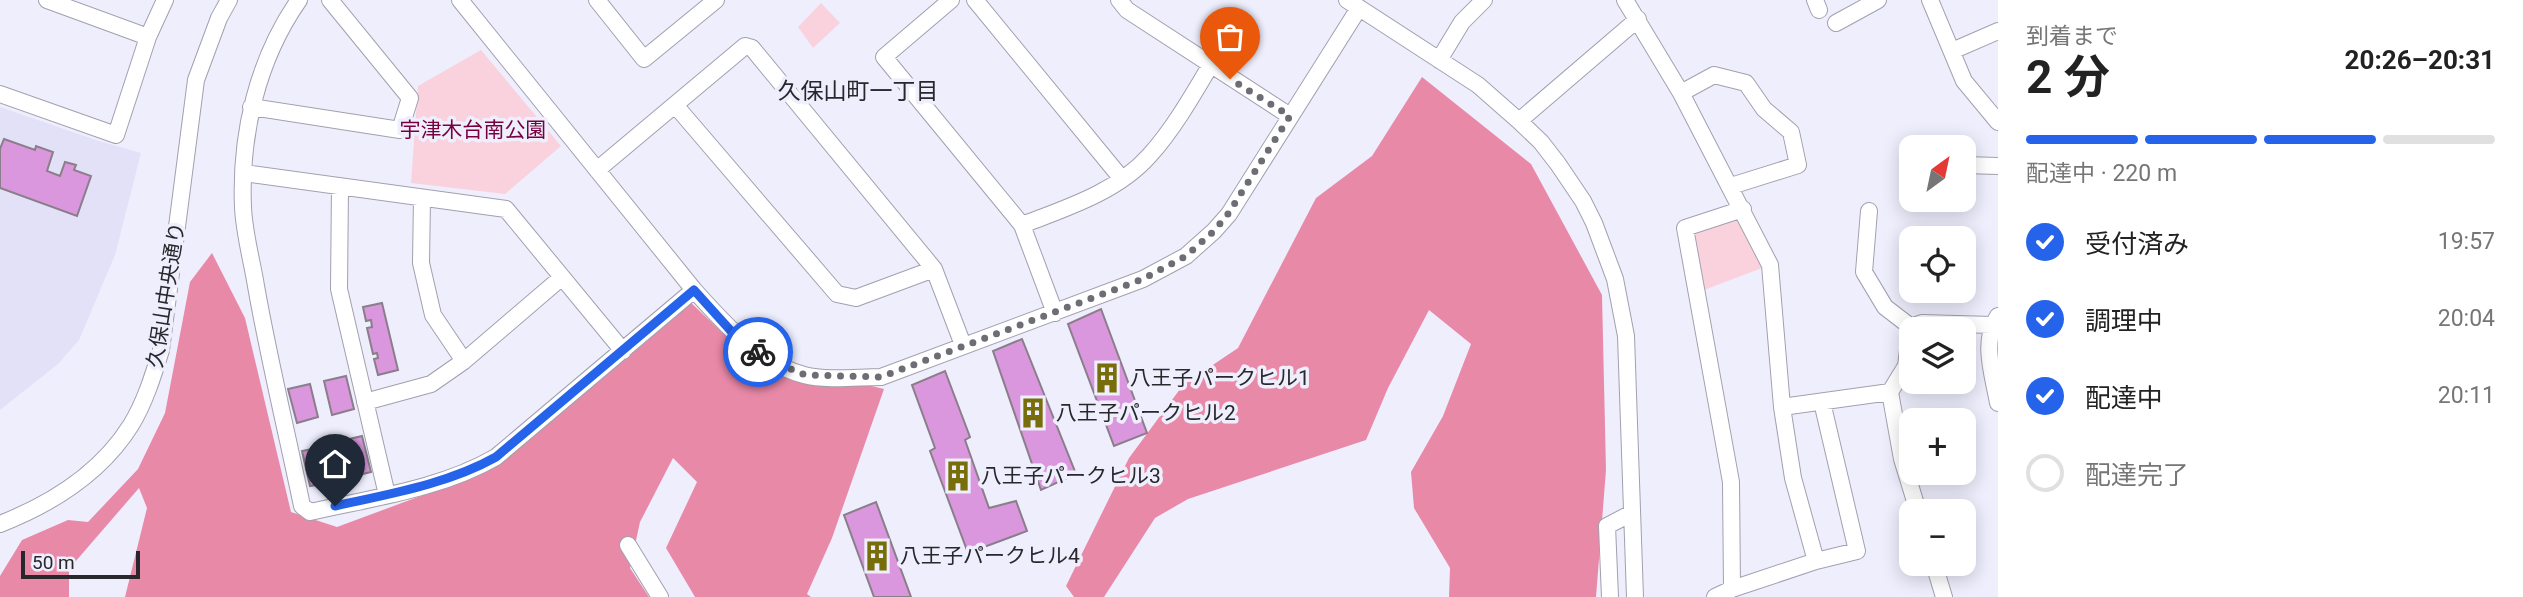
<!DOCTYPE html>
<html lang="ja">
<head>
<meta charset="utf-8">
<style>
	body { margin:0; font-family:Roboto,"Noto Sans JP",sans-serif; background:#f6f6f6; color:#222; height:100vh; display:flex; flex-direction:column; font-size:26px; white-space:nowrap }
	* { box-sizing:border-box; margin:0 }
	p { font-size:23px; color:#767676 }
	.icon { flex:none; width:38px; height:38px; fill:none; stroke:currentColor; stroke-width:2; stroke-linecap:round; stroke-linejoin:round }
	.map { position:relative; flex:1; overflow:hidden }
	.details { display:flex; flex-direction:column; background:#fff; width:525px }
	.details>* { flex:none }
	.needle { width:46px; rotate:33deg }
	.buttons { position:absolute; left:1899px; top:135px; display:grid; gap:14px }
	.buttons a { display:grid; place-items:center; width:77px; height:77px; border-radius:14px; background:#fff; box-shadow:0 4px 18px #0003; font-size:35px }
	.scale { position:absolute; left:21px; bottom:18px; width:119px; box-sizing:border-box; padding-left:7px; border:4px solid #27272c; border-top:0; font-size:19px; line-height:24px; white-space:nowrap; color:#27272c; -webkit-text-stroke:5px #efeefd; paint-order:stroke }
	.pin { position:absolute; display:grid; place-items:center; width:60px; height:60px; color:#fff; margin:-72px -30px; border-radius:50% 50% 50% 0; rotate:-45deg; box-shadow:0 0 7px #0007 }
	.pin .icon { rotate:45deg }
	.courier { position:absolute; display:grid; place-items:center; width:70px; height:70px; margin:-35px; border:5px solid #2563eb; border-radius:50%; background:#fff; color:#222; box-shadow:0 2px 9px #0007 }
	.summary em { font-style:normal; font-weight:700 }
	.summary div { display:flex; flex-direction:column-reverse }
	.summary { display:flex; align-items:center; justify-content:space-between; height:119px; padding:0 28px }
	h1 { font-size:46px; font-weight:700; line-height:52px }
	.bar { display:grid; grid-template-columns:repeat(4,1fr); gap:10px 7px; align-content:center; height:84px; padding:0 28px }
	.bar i { height:9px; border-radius:5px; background:#e0e0e0 }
	.bar .on { background:#2563eb }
	.bar p { grid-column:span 4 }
	ol { padding:0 28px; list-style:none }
	li { display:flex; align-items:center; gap:21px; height:77px }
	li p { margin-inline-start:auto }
	li .icon { padding:7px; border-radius:50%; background:#2563eb; color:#fff; stroke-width:4 }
	li:last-child { color:#767676 }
	li i { width:38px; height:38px; border:4px solid #e0e0e0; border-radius:50% }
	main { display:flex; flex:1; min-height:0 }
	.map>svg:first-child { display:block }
</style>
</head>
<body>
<main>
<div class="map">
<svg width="1998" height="597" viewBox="0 0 1998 597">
	<rect width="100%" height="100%" fill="#efeefd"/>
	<path fill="#e3e1f7" d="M0,107L99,141L141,153L115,255L79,340L58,364L0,410Z"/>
	<path fill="#fad2dd" d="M821,3L840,23L813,48L798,27Z
		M481,50L561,146L505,194L411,183L418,86Z
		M1743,209L1770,265L1696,293L1685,228Z"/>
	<path fill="#e989a8" d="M1422,77L1531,164L1602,295L1606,470L1596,597H1449L1450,568L1414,508L1411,472L1443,416L1471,344L1429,310L1388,388L1366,440L1188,499L1155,518L1104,597H1074L1066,586L1129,458L1183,385L1238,348L1316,198L1372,156Z
		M212,253L245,318L291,512L337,527L488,471L688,300L747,356L884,389L832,538L807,594L811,597H695L666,548L697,482L673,458L640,522L630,568L649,597H125L147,508L139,488L69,569V597H0V576L22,540L68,520L88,522L138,469L165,413L190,282Z"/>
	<path fill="#da97dd" stroke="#897e89" stroke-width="2" d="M4,139L35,150L36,146L53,152L47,171L60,176L65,162L76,165L74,170L91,176L77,216L0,188V149Z
		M382,303L398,370L378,375L374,359L378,358L377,353L373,354L367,328L372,327L371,320L366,321L363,307Z
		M1101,309L1147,433L1114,446L1068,324Z
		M1022,339L1076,474L1041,490L993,351Z
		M945,371L970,437L965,440L989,508L1016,501L1027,531L968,553L930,451L935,448L912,385Z
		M346,376L354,409L332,415L324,381Z
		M310,384L318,417L297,423L288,389Z
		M362,436L371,472L346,478L337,442Z
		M327,446L334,482L310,486L302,451Z
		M876,502L911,597H874L844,515Z"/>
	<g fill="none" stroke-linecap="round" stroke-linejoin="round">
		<g stroke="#a2a0ae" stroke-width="18">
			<path id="minor" d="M47,0L148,37
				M299,0C257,60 240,135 243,207C244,233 252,261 256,286C269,360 287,433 302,506L310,512C372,498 441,489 496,457L694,290
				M460,0L694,290C725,324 757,362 804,375C828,381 857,377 881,377L1143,279L1186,256L1214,231L1229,214L1359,8
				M597,0L644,59L716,0
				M951,0L884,57L1022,225L1055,313
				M975,0L1122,179
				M1119,0L1127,10L1290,116
				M1347,0L1478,85L1519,121L1541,142L1558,164L1583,201L1594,223L1615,279L1626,336L1635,597
				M1625,0L1681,93L1770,265L1782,407
				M1815,0L1819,10
				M1930,0L1964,81L1998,122
				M1836,23L1878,0
				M1952,51L1998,31
				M1439,60L1462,22L1484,0
				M1681,93L1714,75L1746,83L1764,109L1791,132L1798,165L1731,186
				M0,94L116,135L148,37L165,0
				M675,105L837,294L856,298L934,269
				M251,107L400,130L410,98L330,0
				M1519,121L1638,19
				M1964,165L1998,166
				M597,170L745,46L752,48L934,269L963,345
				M244,173L506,209L623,351
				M340,186L339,289L387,495
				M422,198L421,263L433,315L464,361
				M1869,211L1864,272L1885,307L1911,327
				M1022,225C1066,208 1117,192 1149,156C1172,131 1193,95 1210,66
				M1998,316C1981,342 1993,374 1998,403
				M1890,392L1906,366L1911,327L1922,323L1992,325
				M365,402L431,384L464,361L561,278
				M0,524C51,504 101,473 131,425C145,402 153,376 161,350L196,80L219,18L229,0
				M628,545L660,597
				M1816,561L1857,551L1822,402
				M1934,564L1944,597
				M1732,589L1731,482L1685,228L1743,209
				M1610,597L1607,526L1632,513
				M1715,597L1732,589L1816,561L1793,478L1782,407L1890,392L1902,459L1918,511"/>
		</g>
		<use href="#minor" stroke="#fff" stroke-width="16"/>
	</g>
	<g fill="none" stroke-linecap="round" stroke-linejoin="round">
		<path stroke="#6d6d75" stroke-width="7" stroke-dasharray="0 12.6" d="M758,352L765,358L805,375L881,377L1143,279L1186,256L1214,231L1228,214L1290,116L1230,79"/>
		<path stroke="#2563eb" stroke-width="9" d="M335,506C389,494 448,484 496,457L694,290L731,331L758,352"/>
	</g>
	<defs>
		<g id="building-bare" transform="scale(2.415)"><path d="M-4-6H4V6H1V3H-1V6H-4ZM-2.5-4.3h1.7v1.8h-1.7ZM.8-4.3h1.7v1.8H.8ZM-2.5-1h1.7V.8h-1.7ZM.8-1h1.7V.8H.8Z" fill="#776e0b" stroke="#efeefd" stroke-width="2.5" paint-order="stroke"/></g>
	</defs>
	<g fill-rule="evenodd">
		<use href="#building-bare" x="1107" y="378"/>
		<use href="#building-bare" x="1033" y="413"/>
		<use href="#building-bare" x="958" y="476"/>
		<use href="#building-bare" x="877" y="556"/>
	</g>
	<g text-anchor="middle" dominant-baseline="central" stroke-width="7" stroke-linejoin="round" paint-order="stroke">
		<g font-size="21" fill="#79003e" stroke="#efeefd">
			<text x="473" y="130">宇津木台南公園</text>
		</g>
		<g font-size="21" fill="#27272c" stroke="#efeefd">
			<text transform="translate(166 295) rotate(-81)">久保山中央通り</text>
		</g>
		<g font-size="21" fill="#27272c" stroke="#efeefd" text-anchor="start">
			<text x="1130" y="378">八王子パークヒル1</text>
			<text x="1056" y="413">八王子パークヒル2</text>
			<text x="981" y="476">八王子パークヒル3</text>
			<text x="900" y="556">八王子パークヒル4</text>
		</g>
		<g font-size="23" fill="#27272c" stroke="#efeefd">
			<text x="858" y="91">久保山町一丁目</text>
		</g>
	</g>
</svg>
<div class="buttons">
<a><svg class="needle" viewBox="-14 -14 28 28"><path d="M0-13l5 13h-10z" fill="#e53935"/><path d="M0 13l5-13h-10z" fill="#767676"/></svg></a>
<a><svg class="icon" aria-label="locate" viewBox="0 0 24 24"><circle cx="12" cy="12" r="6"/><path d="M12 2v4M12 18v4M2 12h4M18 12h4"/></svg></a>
<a><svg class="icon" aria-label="layers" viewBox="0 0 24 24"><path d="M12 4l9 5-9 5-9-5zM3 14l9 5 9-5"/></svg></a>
<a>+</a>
<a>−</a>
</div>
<div class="scale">50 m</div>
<div class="pin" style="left:1230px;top:79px;background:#ea580c"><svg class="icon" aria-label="bag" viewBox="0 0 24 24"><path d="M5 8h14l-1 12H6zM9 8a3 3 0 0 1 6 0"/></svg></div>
<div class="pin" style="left:335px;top:506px;background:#1f2937"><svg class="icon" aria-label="home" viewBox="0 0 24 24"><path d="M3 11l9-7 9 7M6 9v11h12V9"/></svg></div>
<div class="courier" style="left:758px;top:352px"><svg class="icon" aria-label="bike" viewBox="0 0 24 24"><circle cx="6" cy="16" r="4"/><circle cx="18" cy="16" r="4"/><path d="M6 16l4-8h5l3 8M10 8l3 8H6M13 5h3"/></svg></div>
</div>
<section class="details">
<div class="summary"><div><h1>2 分</h1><p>到着まで</p></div><em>20:26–20:31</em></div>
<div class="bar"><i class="on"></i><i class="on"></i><i class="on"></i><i></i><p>配達中 · 220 m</p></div>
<ol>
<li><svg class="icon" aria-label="check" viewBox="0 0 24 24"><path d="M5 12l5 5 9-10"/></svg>受付済み<p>19:57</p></li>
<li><svg class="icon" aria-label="check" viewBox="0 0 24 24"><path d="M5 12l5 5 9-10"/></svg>調理中<p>20:04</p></li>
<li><svg class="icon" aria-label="check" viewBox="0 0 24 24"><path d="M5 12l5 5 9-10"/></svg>配達中<p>20:11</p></li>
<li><i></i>配達完了</li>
</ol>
</section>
</main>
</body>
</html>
